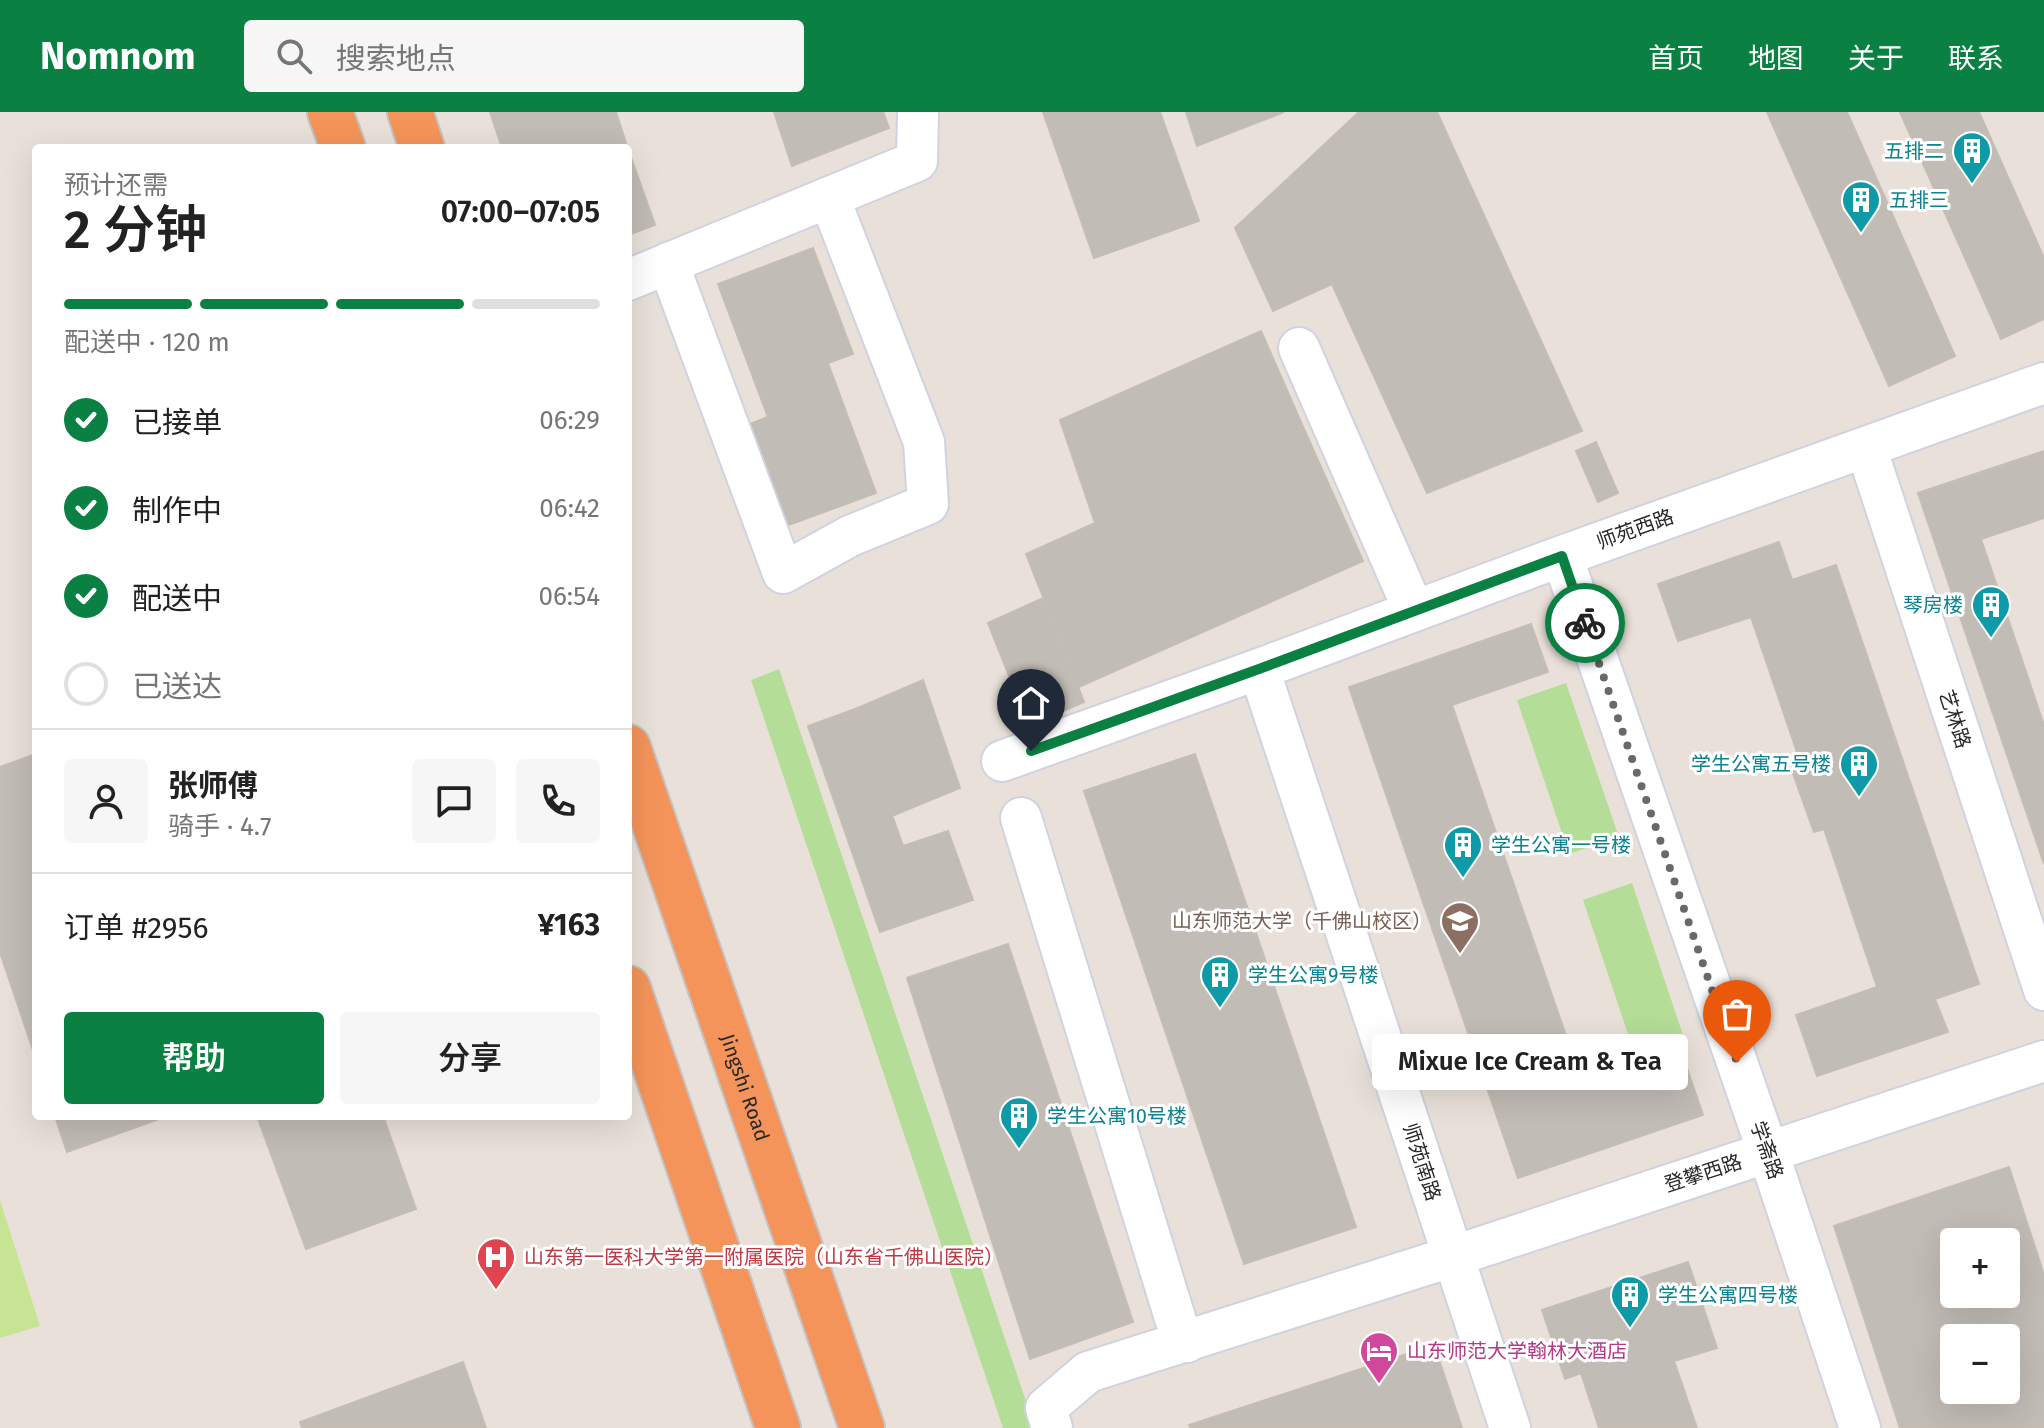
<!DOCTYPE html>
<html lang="zh">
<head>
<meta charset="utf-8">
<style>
	body { margin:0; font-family:"Fira Sans","Noto Sans SC",sans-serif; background:#f6f6f6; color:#222; height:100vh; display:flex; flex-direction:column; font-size:30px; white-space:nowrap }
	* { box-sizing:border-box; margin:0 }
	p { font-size:26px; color:#767676 }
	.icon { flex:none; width:44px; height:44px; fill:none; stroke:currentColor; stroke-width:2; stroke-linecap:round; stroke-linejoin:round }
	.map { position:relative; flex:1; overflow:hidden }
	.details { position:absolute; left:32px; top:32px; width:600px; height:976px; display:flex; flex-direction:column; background:#fff; border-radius:8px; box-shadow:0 8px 32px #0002 }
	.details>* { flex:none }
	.controls { position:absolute; left:1940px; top:1116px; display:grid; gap:16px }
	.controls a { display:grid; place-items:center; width:80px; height:80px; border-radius:8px; background:#fff; box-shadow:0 8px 32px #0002; font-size:40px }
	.pin { position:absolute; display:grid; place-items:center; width:68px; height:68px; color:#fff; margin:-82px -34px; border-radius:50% 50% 50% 0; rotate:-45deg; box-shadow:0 0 8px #0007 }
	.pin .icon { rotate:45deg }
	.courier { position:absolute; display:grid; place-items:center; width:80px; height:80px; margin:-40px; border:6px solid #0b8043; border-radius:50%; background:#fff; color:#222; box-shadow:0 2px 10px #0007 }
	.bubble { position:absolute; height:56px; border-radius:8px; background:#fff; box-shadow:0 8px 32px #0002; font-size:26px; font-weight:600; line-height:56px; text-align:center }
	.summary em { font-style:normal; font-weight:600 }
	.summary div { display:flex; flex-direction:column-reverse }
	.summary { display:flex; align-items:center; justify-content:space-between; height:136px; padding:0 32px }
	h1 { font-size:52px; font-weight:600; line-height:60px }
	.bar { display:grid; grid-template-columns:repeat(4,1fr); gap:12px 8px; align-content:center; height:96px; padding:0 32px }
	.bar i { height:10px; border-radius:6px; background:#e0e0e0 }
	.bar .selected { background:#0b8043 }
	.bar p { grid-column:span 4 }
	.line { display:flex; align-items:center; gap:20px; padding:0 32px; border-top:2px solid #e0e0e0 }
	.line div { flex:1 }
	.round { display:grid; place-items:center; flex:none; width:84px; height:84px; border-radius:8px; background:#f6f6f6 }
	ol { padding:0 32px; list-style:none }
	li { display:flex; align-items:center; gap:24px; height:88px }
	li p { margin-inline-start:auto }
	li .icon { padding:8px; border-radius:50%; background:#0b8043; color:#fff; stroke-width:4 }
	li:last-child { color:#767676 }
	li i { width:44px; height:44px; border:4px solid #e0e0e0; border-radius:50% }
	.primary-button { display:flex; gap:16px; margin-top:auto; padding:16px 32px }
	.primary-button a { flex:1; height:92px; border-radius:8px; background:#0b8043; color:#fff; font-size:32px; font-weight:600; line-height:92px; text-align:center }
	.primary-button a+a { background:#f6f6f6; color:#222 }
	header { display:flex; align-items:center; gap:48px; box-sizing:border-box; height:112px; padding:0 40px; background:#0b8043; color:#fff }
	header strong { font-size:38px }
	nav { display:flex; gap:44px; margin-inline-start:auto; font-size:28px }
	.search { width:560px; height:72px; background:#f6f6f6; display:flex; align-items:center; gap:20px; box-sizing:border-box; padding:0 28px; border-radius:8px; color:#767676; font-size:30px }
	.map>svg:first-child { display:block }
</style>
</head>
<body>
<header>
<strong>Nomnom</strong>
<div class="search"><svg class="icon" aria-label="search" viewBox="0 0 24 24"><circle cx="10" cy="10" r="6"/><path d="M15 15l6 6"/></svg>搜索地点</div>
<nav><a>首页</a><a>地图</a><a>关于</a><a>联系</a></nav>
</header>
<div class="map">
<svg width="2044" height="1316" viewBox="0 0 2044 1316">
	<rect width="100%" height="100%" fill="#e9e1d9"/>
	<path fill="#b4dd98" d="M779,557L1035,1316H1003L751,568Z
		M1566,571L1619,725L1569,742L1517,588Z
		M1632,771L1684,926L1635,943L1583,788Z"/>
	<path fill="#c7e495" d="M0,1088L40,1214L0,1226Z"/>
	<path fill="#c1bcb5" stroke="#c4bdb4" stroke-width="2" fill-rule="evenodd" d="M490,0H616L626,31L611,36H502Z
		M774,0H883L889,16L792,54Z
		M1043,0H1160L1199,109L1094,146Z
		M1186,0H1284L1197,34Z
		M1359,0H1437L1582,319L1427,381L1332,172L1273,199L1235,116Z
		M1767,0H1847L1955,244L1889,274Z
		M1900,0H1979L2044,146V207L2001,227Z
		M628,37L655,113L628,123Z
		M813,136L853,242L828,251L876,381L775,418L737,317L768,305L718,172Z
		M1261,219L1304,317L1095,411L1060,308Z
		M1304,317L1363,449L1079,575L1026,442Z
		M1596,330L1618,381L1598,390L1576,339Z
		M2044,339V406L1981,427L2044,613V752L1918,381Z
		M1779,430L1792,468L1836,453L1979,872L1935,887L1948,920L1817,964L1796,903L1877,875L1824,717L1814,720L1791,656L1801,652L1751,505L1678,529L1658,472Z
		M1043,486L1084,590L1029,614L988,511Z
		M1531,512L1548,560L1452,593L1584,976L1682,942L1703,1003L1518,1066L1349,575Z
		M923,568L960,676L892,704L855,597Z
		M855,597L903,734L948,719L973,788L880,820L808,614Z
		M36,642V947L0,840V655Z
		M1195,642L1356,1115L1244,1152L1084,679Z
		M1008,832L1133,1210L1030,1247L907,866Z
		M55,1004H167L67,1040Z
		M257,1004H383L416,1097L306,1137Z
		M2009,1055L2044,1163V1316H1900L1834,1114ZM1954,1130H2006V1182H1954ZM1954,1226H2006V1278H1954Z
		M1688,1150L1717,1236L1674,1249L1697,1316H1599L1581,1261L1565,1267L1542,1198Z
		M1434,1233L1462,1316H1191L1189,1313Z
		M463,1250L486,1316H302L300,1310Z"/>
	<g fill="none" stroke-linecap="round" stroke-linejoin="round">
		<g stroke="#cfd3e0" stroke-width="44">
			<path id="minor" d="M668,151L783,461L850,424L928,392L924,330L829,85
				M628,168L917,49L918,0
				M1299,236L1414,499
				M1866,335L2044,878
				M1562,444L1768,1040L1860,1316
				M1259,557L1510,1316
				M1002,649L1259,557L1562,444L2044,271
				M1021,706L1179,1219L1187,1230
				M1052,1316L1046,1296L1088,1260L1454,1144L2044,949"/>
		</g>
		<g stroke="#c3c3c3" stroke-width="48">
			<g id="highway">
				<path d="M330,0L343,36"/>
				<path d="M410,0L422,36"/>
				<path id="s1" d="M628,635L862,1316"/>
				<path d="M628,876L778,1316"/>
			</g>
		</g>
		<use href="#minor" stroke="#fff" stroke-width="40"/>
		<use href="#highway" stroke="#f4945a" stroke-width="44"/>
	</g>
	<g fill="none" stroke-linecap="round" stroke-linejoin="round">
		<path stroke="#6b6865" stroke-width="8" stroke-dasharray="0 14.4" d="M1585,511L1737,950"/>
		<path stroke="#0b8043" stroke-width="10" d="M1031,639L1259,557L1562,444L1585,511"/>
	</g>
	<defs>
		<g id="building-pin" transform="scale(2)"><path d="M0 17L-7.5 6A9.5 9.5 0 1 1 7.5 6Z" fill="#0f9aa8" stroke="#fff"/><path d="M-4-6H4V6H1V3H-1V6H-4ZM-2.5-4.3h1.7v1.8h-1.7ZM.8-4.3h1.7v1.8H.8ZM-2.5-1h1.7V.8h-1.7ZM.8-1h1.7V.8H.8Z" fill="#fff"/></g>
		<g id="university-pin" transform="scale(2)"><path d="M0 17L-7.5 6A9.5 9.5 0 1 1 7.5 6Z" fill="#8d6e63" stroke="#fff"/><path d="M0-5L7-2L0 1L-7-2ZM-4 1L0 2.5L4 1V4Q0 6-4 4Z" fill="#fff"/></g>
		<g id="hospital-pin" transform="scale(2)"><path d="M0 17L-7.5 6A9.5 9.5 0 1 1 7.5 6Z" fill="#e0444e" stroke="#fff"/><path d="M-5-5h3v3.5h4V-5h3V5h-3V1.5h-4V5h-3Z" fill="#fff"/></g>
		<g id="hotel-pin" transform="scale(2)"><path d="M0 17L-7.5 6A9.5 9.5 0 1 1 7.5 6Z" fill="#d1479c" stroke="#fff"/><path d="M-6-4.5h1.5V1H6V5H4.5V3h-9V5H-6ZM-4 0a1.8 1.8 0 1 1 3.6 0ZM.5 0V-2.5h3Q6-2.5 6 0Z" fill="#fff"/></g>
	</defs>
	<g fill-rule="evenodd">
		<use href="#building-pin" x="1972" y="39"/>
		<use href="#building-pin" x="1861" y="88"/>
		<use href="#building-pin" x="1991" y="493"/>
		<use href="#building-pin" x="1859" y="652"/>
		<use href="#building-pin" x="1463" y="733"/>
		<use href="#university-pin" x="1460" y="809"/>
		<use href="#building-pin" x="1220" y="863"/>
		<use href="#building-pin" x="1019" y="1004"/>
		<use href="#hospital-pin" x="496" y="1145"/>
		<use href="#building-pin" x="1630" y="1183"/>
		<use href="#hotel-pin" x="1379" y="1239"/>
	</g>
	<g text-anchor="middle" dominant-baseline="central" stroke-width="6" stroke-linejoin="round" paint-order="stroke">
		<g font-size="20" fill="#0d838f" stroke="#fff" text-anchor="start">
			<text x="1944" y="39" text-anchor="end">五排二</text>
			<text x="1889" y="88">五排三</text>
			<text x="1963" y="493" text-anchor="end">琴房楼</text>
			<text x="1831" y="652" text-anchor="end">学生公寓五号楼</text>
			<text x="1491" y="733">学生公寓一号楼</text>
			<text x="1248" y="863">学生公寓9号楼</text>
			<text x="1047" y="1004">学生公寓10号楼</text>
			<text x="1658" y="1183">学生公寓四号楼</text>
		</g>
		<g font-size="20" fill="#272727" stroke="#fff">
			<text transform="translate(1635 417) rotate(-20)">师苑西路</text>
			<text transform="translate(1955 607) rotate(72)">艺林路</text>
			<text stroke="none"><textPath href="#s1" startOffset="360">Jingshi Road</textPath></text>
			<text transform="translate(1767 1038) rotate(71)">学斋路</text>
			<text transform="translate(1422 1050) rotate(72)">师苑南路</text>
			<text transform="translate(1703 1061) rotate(-18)">登攀西路</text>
		</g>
		<g font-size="20" fill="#785e54" stroke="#fff" text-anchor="end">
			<text x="1432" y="809">山东师范大学（千佛山校区）</text>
		</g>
		<g font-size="20" fill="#be3a42" stroke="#fff" text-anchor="start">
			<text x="524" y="1145">山东第一医科大学第一附属医院（山东省千佛山医院）</text>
		</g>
		<g font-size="20" fill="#b23c85" stroke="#fff" text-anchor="start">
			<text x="1407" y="1239">山东师范大学翰林大酒店</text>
		</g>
	</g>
</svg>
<div class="controls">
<a>+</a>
<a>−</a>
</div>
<div class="pin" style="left:1737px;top:950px;background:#ea580c"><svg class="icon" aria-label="bag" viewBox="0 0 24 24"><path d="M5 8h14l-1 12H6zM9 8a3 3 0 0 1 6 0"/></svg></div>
<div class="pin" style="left:1031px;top:639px;background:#1f2937"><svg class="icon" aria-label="home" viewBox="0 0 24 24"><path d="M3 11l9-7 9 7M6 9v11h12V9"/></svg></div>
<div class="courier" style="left:1585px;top:511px"><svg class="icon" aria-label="bike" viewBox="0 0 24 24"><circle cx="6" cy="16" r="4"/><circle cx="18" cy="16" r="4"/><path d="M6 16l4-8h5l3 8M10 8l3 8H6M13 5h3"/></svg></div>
<div class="bubble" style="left:1372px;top:922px;width:316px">Mixue Ice Cream &amp; Tea</div>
<section class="details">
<div class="summary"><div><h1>2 分钟</h1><p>预计还需</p></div><em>07:00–07:05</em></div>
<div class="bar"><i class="selected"></i><i class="selected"></i><i class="selected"></i><i></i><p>配送中 · 120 m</p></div>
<ol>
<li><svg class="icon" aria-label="check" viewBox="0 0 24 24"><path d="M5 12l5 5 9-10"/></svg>已接单<p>06:29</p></li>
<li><svg class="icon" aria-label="check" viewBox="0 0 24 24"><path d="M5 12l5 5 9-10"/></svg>制作中<p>06:42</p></li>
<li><svg class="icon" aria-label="check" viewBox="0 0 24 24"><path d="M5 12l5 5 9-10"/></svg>配送中<p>06:54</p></li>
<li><i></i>已送达</li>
</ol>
<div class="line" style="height:144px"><a class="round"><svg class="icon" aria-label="person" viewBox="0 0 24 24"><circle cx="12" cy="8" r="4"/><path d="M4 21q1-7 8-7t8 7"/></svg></a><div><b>张师傅</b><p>骑手 · 4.7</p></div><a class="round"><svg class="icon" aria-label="chat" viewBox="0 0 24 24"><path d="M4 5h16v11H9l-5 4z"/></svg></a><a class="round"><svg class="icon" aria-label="phone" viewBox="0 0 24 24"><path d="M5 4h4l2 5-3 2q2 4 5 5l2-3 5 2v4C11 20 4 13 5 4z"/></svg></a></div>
<div class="line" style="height:104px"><div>订单 #2956</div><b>¥163</b></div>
<div class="primary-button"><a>帮助</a><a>分享</a></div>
</section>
</div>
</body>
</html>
